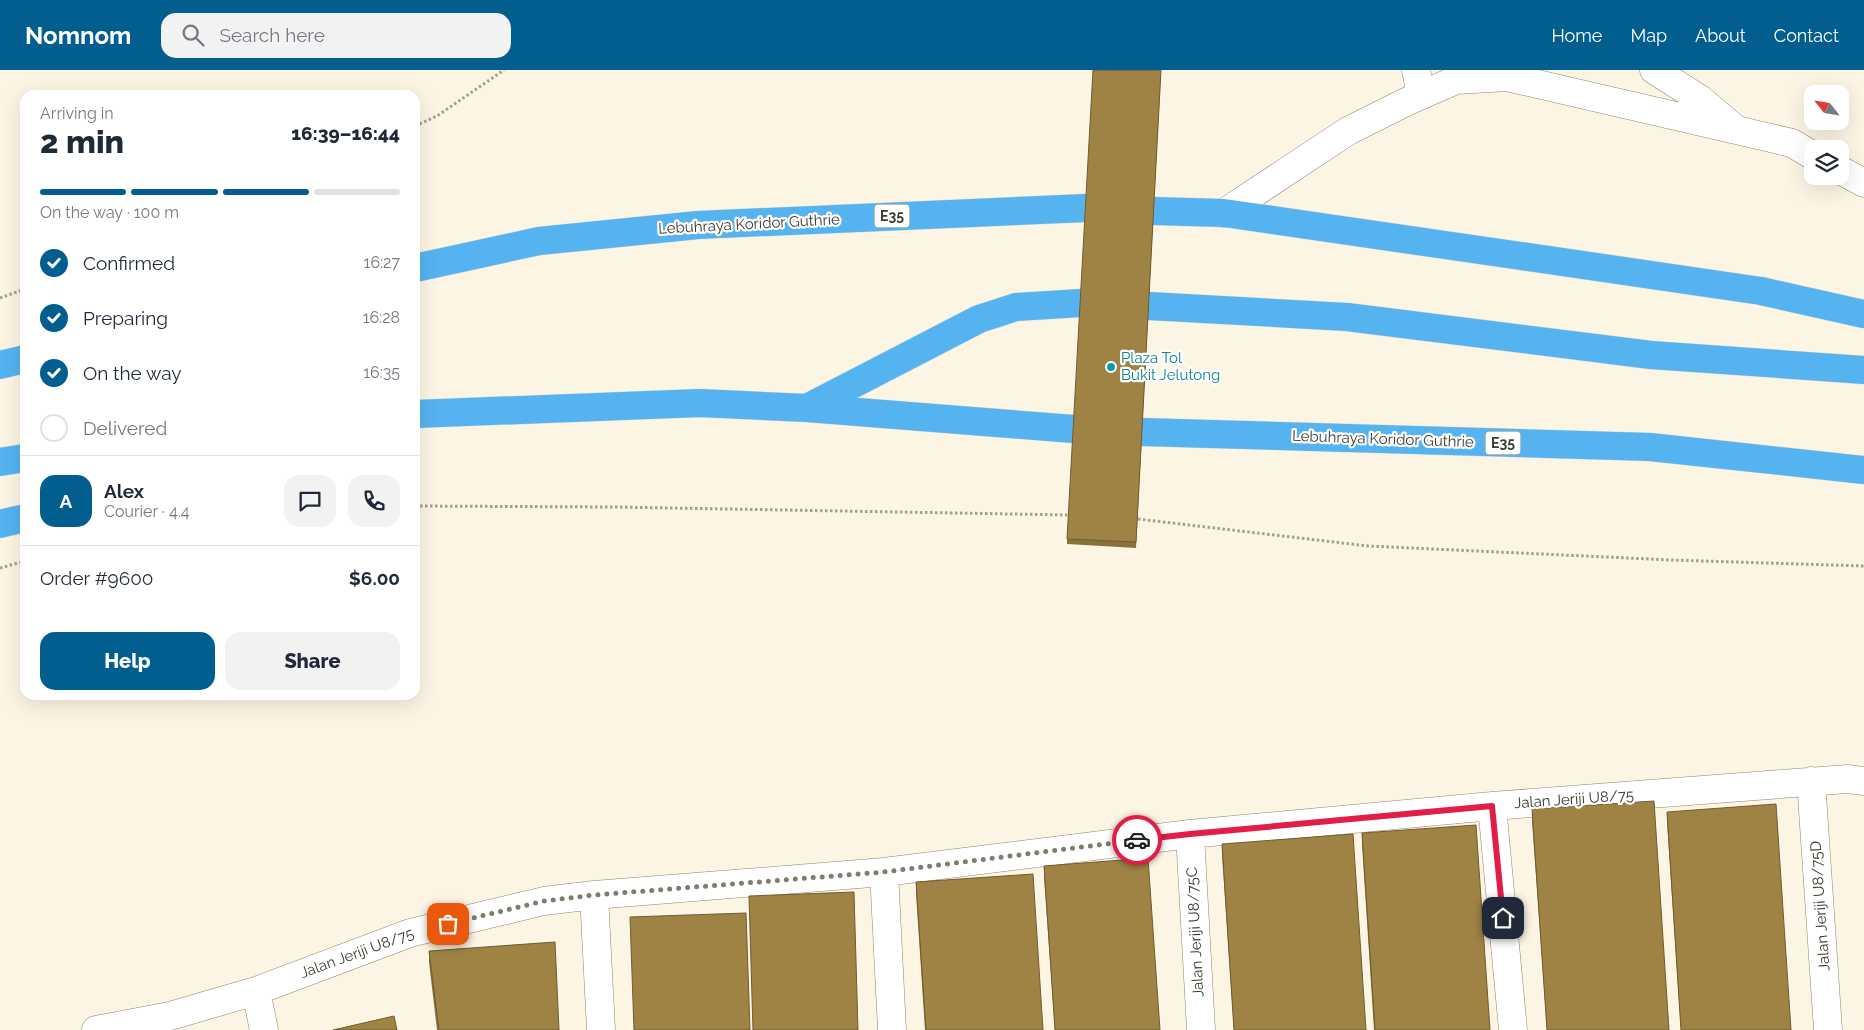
<!DOCTYPE html>
<html lang="en">
<head>
<meta charset="utf-8">
<style>
	body { margin:0; font-family:Raleway,sans-serif; background:#f2f2f3; color:#1f2937; height:100vh; display:flex; flex-direction:column; font-size:19px; white-space:nowrap }
	* { box-sizing:border-box; margin:0 }
	p { font-size:16px; color:#747a83 }
	.icon { flex:none; width:28px; height:28px; fill:none; stroke:currentColor; stroke-width:2; stroke-linecap:round; stroke-linejoin:round }
	.map { position:relative; flex:1; overflow:hidden }
	.panel { position:absolute; left:20px; top:20px; width:400px; height:610px; display:flex; flex-direction:column; background:#fff; border-radius:15px; box-shadow:0 5px 20px #0002 }
	.panel>* { flex:none }
	.needle { width:32px; rotate:300deg }
	.fabs { position:absolute; left:1804px; top:15px; display:grid; gap:10px }
	.fabs a { display:grid; place-items:center; width:45px; height:45px; border-radius:10px; background:#fff; box-shadow:0 5px 20px #0002; font-size:25px }
	.pin { position:absolute; display:grid; place-items:center; width:42px; height:42px; color:#fff; margin:-21px; border-radius:10px; box-shadow:0 2px 8px #0006 }
	.courier { position:absolute; display:grid; place-items:center; width:50px; height:50px; margin:-25px; border:4px solid #e11d48; border-radius:50%; background:#fff; color:#222; box-shadow:0 1px 6px #0007 }
	.headline em { font-style:normal; font-weight:800 }
	.headline div { display:flex; flex-direction:column-reverse }
	.headline { display:flex; align-items:center; justify-content:space-between; height:85px; padding:0 20px }
	h1 { font-size:32px; font-weight:800; line-height:38px }
	.bar { display:grid; grid-template-columns:repeat(4,1fr); gap:8px 5px; align-content:center; height:60px; padding:0 20px }
	.bar i { height:6px; border-radius:4px; background:#e0e1e3 }
	.bar .on { background:#015e8f }
	.bar p { grid-column:span 4 }
	.line { display:flex; align-items:center; gap:12px; padding:0 20px; border-top:1px solid #e0e1e3 }
	.line div { flex:1 }
	.round { display:grid; place-items:center; flex:none; width:52px; height:52px; border-radius:15px; background:#f2f2f3 }
	ol { padding:0 20px; list-style:none }
	li { display:flex; align-items:center; gap:15px; height:55px }
	li p { margin-inline-start:auto }
	li .icon { padding:5px; border-radius:50%; background:#015e8f; color:#fff; stroke-width:4 }
	li:last-child { color:#747a83 }
	li i { width:28px; height:28px; border:2px solid #e0e1e3; border-radius:50% }
	.cta { display:flex; gap:10px; margin-top:auto; padding:10px 20px }
	.cta a { flex:1; height:58px; border-radius:15px; background:#015e8f; color:#fff; font-size:20px; font-weight:800; line-height:58px; text-align:center }
	.cta a+a { background:#f2f2f3; color:#1f2937 }
	header { display:flex; align-items:center; gap:30px; box-sizing:border-box; height:70px; padding:0 25px; background:#015e8f; color:#fff }
	header strong { font-size:24px }
	nav { display:flex; gap:28px; margin-inline-start:auto; font-size:18px }
	.search { width:350px; height:45px; background:#f2f2f3; display:flex; align-items:center; gap:12px; box-sizing:border-box; padding:0 18px; border-radius:15px; color:#747a83; font-size:19px }
	.map>svg:first-child { display:block }
</style>
</head>
<body>
<header>
<strong>Nomnom</strong>
<div class="search"><svg class="icon" aria-label="search" viewBox="0 0 24 24"><circle cx="10" cy="10" r="6"/><path d="M15 15l6 6"/></svg>Search here</div>
<nav><a>Home</a><a>Map</a><a>About</a><a>Contact</a></nav>
</header>
<div class="map">
<svg width="1864" height="960" viewBox="0 0 1864 960">
	<rect width="100%" height="100%" fill="#fdf5e4"/>
	<g fill="none" stroke-linecap="round" stroke-linejoin="round">
		<g stroke="#90846b" stroke-width="29">
			<path id="minor" d="M1416,0L1421,25
				M1654,0L1700,29L1734,58
				M1840,100L1864,113
				M1224,143L1348,61L1408,31L1456,10L1507,7L1792,73L1812,85
				M1811,711L1828,960
				M1492,736L1513,960
				M1190,764L1201,960
				M884,802L892,960
				M594,825L601,960
				M256,921L264,960
				M96,960L170,946L256,921L410,863L544,831L594,825L884,802L1190,764L1492,736L1847,709L1864,711"/>
		</g>
		<g stroke="#dcdcda" stroke-width="29">
			<path id="highway" d="M1154,141L1224,143L1521,186L1761,221L1864,244
				M415,198L539,171L698,155L1086,138
				M1149,236L1347,247L1651,285L1864,300
				M0,295L25,289
				M807,338L979,249L1016,237L1081,233
				M415,344L700,333L807,338L1074,359
				M1142,362L1650,377L1864,400
				M0,392L25,388
				M0,454L25,448"/>
		</g>
		<path stroke="#a59e90" stroke-width="3" stroke-dasharray="2.5 2.5" stroke-linecap="butt" d="M415,56L437,46L504,0
			M0,228L25,219
			M415,436L613,437L1069,445
			M1138,449L1368,476L1671,490L1864,496
			M0,498L25,491"/>
		<use href="#minor" stroke="#fff" stroke-width="28"/>
		<use href="#highway" stroke="#55b3f0" stroke-width="28"/>
	</g>
	<path fill="#88713a" d="M1161,0L1136,478L1067,474V469Z
		M1532,739L1669,960H1547L1532,750Z
		M1667,742L1791,960H1681L1667,752Z
		M1362,763L1490,960H1374L1362,774Z
		M1222,774L1366,960H1234L1222,784Z
		M1044,796L1160,960H1055L1044,807Z
		M916,812L1043,960H925L916,823Z
		M429,881L559,960H437L429,892Z"/>
	<path fill="#9e8344" stroke="#6f5c30" d="M1093,0H1161L1136,472L1067,469Z
		M1654,731L1669,960H1547L1532,739Z
		M1776,734L1791,960H1681L1667,742Z
		M1476,755L1490,960H1375L1362,763Z
		M1353,764L1366,960H1234L1222,774Z
		M1148,788L1160,960H1055L1044,796Z
		M1033,804L1043,960H926L916,812Z
		M854,822L858,960H753L749,826Z
		M746,843L750,960H634L630,847Z
		M555,872L559,960H439L429,881Z
		M394,946L397,960H333Z"/>
	<g fill="none" stroke-linecap="round" stroke-linejoin="round">
		<path stroke="#827b6e" stroke-width="5" stroke-dasharray="0 9" d="M448,854L544,831L594,825L884,802L1137,770"/>
		<path stroke="#e11d48" stroke-width="6" d="M1137,770L1190,764L1492,736L1503,848"/>
	</g>
	<circle fill="#0f9aa8" stroke="#fff" stroke-width="2" cx="1111" cy="297" r="5"/>
	<g text-anchor="middle" dominant-baseline="central" stroke-width="4.5" stroke-linejoin="round" paint-order="stroke">
		<g fill="#fff" stroke="#79756d" stroke-width="1">
			<rect x="874.5" y="134.5" width="35" height="23" rx="4"/>
			<rect x="1485.5" y="361.5" width="35" height="23" rx="4"/>
		</g>
		<g font-size="14" font-weight="bold" fill="#3f3a2f">
			<text x="892" y="146">E35</text>
			<text x="1503" y="373">E35</text>
		</g>
		<g font-size="15" fill="#3f3a2f" stroke="#fff">
			<text transform="translate(749 154) rotate(-3)">Lebuhraya Koridor Guthrie</text>
			<text transform="translate(1383 369) rotate(2)">Lebuhraya Koridor Guthrie</text>
			<text transform="translate(1574 729) rotate(-4)">Jalan Jeriji U8/75</text>
			<text transform="translate(1820 836) rotate(-94)">Jalan Jeriji U8/75D</text>
			<text transform="translate(1195 862) rotate(-93)">Jalan Jeriji U8/75C</text>
			<text transform="translate(357 883) rotate(-20)">Jalan Jeriji U8/75</text>
		</g>
		<g font-size="15" fill="#0d838f" stroke="#fff" text-anchor="start">
			<text x="1121" y="288">Plaza Tol<tspan x="1121" dy="17">Bukit Jelutong</tspan></text>
		</g>
	</g>
</svg>
<div class="fabs">
<a><svg class="needle" viewBox="-14 -14 28 28"><path d="M0-13l5 13h-10z" fill="#e53935"/><path d="M0 13l5-13h-10z" fill="#747a83"/></svg></a>
<a><svg class="icon" aria-label="layers" viewBox="0 0 24 24"><path d="M12 4l9 5-9 5-9-5zM3 14l9 5 9-5"/></svg></a>
</div>
<div class="pin" style="left:448px;top:854px;background:#ea580c"><svg class="icon" aria-label="bag" viewBox="0 0 24 24"><path d="M5 8h14l-1 12H6zM9 8a3 3 0 0 1 6 0"/></svg></div>
<div class="pin" style="left:1503px;top:848px;background:#1f2937"><svg class="icon" aria-label="home" viewBox="0 0 24 24"><path d="M3 11l9-7 9 7M6 9v11h12V9"/></svg></div>
<div class="courier" style="left:1137px;top:770px"><svg class="icon" aria-label="car" viewBox="0 0 24 24"><path d="M5 17H2v-5l4-1 3-4h7l3 4 3 1v5h-3M9 17h6M6 11h13"/><circle cx="7" cy="17" r="2"/><circle cx="17" cy="17" r="2"/></svg></div>
<section class="panel">
<div class="headline"><div><h1>2 min</h1><p>Arriving in</p></div><em>16:39–16:44</em></div>
<div class="bar"><i class="on"></i><i class="on"></i><i class="on"></i><i></i><p>On the way · 100 m</p></div>
<ol>
<li><svg class="icon" aria-label="check" viewBox="0 0 24 24"><path d="M5 12l5 5 9-10"/></svg>Confirmed<p>16:27</p></li>
<li><svg class="icon" aria-label="check" viewBox="0 0 24 24"><path d="M5 12l5 5 9-10"/></svg>Preparing<p>16:28</p></li>
<li><svg class="icon" aria-label="check" viewBox="0 0 24 24"><path d="M5 12l5 5 9-10"/></svg>On the way<p>16:35</p></li>
<li><i></i>Delivered</li>
</ol>
<div class="line" style="height:90px"><b class="round" style="background:#015e8f;color:#fff">A</b><div><b>Alex</b><p>Courier · 4.4</p></div><a class="round"><svg class="icon" aria-label="chat" viewBox="0 0 24 24"><path d="M4 5h16v11H9l-5 4z"/></svg></a><a class="round"><svg class="icon" aria-label="phone" viewBox="0 0 24 24"><path d="M5 4h4l2 5-3 2q2 4 5 5l2-3 5 2v4C11 20 4 13 5 4z"/></svg></a></div>
<div class="line" style="height:65px"><div>Order #9600</div><b>$6.00</b></div>
<div class="cta"><a>Help</a><a>Share</a></div>
</section>
</div>
</body>
</html>
